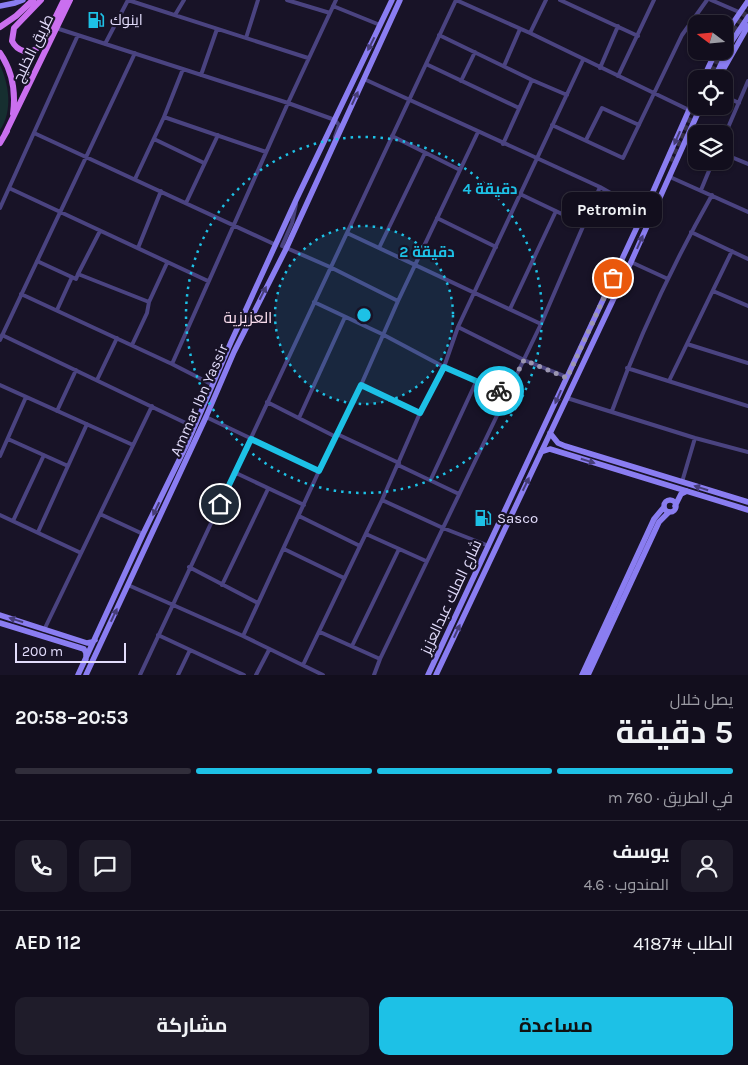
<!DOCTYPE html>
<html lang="ar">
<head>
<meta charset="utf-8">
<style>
	body { margin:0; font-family:Karla,Cairo,sans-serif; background:#1f1c2a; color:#f1f3f6; direction:rtl; height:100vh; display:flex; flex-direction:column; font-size:19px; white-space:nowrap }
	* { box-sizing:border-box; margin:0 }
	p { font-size:16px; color:#9c9ca4 }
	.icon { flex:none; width:28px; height:28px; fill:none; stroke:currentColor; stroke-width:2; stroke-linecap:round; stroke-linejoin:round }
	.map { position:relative; height:675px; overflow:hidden; direction:ltr }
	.sheet { display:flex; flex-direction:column; background:#120e1d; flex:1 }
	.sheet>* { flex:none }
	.needle { width:32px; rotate:286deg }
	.controls { position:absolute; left:688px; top:15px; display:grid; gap:10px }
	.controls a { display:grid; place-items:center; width:45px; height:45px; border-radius:10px; background:#120e1d; box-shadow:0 1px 4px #0004,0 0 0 1px #312e3b; font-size:25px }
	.scale { position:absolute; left:15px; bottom:12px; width:111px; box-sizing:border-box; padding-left:5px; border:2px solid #e2dcfb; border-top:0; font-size:14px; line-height:18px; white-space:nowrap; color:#e2dcfb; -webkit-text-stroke:4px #181327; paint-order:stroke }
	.pin { position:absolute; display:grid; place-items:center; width:42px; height:42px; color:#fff; margin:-21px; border:2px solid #fff; border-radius:50%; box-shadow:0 1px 5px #0007 }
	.courier { position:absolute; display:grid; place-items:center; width:50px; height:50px; margin:-25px; border:4px solid #1dc1e6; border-radius:50%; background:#fff; color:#222; box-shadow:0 1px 6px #0007 }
	.bubble { position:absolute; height:35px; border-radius:10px; background:#120e1d; box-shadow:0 1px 4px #0004,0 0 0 1px #312e3b; font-size:16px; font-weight:700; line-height:35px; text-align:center; direction:rtl }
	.headline em { font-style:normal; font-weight:700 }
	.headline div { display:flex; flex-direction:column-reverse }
	.headline { display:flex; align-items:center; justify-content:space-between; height:85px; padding:0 15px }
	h1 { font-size:32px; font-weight:700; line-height:38px }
	.bar { display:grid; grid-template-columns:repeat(4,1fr); gap:8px 5px; align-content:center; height:60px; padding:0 15px }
	.bar i { height:6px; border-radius:4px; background:#312e3b }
	.bar .on { background:#1dc1e6 }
	.bar p { grid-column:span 4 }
	.line { display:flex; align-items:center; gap:12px; padding:0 15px; border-top:1px solid #312e3b }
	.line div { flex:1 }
	.round { display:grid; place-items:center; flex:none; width:52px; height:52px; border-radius:10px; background:#1f1c2a }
	.button { display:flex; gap:10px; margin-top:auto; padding:10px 15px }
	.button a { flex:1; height:58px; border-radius:10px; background:#1dc1e6; color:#111; font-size:20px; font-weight:700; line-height:58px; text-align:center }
	.button a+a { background:#1f1c2a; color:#f1f3f6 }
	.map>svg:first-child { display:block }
</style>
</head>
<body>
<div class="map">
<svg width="748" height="675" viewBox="0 0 748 675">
	<rect width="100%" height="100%" fill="#181327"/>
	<path fill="#162f30" d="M0,65C9,84 13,111 0,130Z"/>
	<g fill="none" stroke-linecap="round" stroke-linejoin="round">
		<path stroke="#363147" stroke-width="5.5" stroke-dasharray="5.5 3" stroke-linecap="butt" d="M724,45L748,9
			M708,79L721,51
			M670,161L696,104"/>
		<path stroke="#4a4380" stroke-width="4" d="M128,0L308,58
			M287,0L330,13
			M456,0L530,33L689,110
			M560,0L638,36
			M711,0L739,12
			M333,6L380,25
			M175,15L184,0
			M56,28L288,103L335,120L339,125L335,137
			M530,33L546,0
			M439,35L532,80L567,95
			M246,38L258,0
			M105,44L128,0
			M426,64L519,108
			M504,66L520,29
			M600,68L618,26
			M201,75L217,29
			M618,76L654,0
			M364,79L600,187L644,212
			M461,81L475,52
			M724,96L739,103
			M164,117L266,152
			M552,125L623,158L682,35L707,0
			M34,133L276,245
			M392,136L460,170
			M724,137L748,81
			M154,139L204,163
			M586,140L602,108L639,125
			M503,144L532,80
			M724,154L748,164
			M670,177L748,212
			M135,179L164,117L183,69
			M9,188L208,281
			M701,190L713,161
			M520,194L583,224
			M186,203L218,135
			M296,204L292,223L282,246L330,267L398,301
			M0,208L78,35
			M437,218L496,247
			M100,231L78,274L149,302L167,263
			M691,232L748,259
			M347,233L541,324
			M138,248L161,191
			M379,248L425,153
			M37,261L76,279L78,274
			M631,262L668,279
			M713,291L748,306
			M21,294L172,364L213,385
			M314,302L382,334L444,367L506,394
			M510,309L556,211
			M57,310L72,277
			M458,327L524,360L567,377
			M2,335L194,427
			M0,340L135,53
			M687,344L748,363
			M132,345L147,313L149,302
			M172,364L288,103L336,0
			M627,368L748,406
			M97,380L117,338
			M669,381L732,251
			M0,385L133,445
			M361,385L420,413
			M567,398L695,438L748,452
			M267,402L336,437
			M57,411L76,370
			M612,411C639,336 673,264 712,195
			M206,417L319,471
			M299,418L345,317
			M337,434L399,463
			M8,439L68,466
			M0,456L26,397
			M398,465L459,494
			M236,473L304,505
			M431,479L476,382
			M682,482L695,438
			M382,500L443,528L489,546
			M100,514L143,534
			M0,515L81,553
			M299,516L360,546
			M13,521L44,455
			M38,532L87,424
			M366,534L426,561
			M284,549L344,578
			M189,567L258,603
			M128,585L243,636L323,675
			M222,585L268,489
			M44,630L152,406
			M320,632L380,659
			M158,635L244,675
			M243,636L319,471L361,385L398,301L478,132
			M352,646L399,549
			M303,665L382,500L420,413L444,367L458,327L583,60
			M140,675L456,0
			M178,675L190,650
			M256,675L269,650
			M374,675L380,659L541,324L600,187"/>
		<path stroke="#8a7df1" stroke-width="5.5" d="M0,6L15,3L23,0
			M724,36L748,1
			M703,79L716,51
			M714,79L732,41L748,17
			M718,79L748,26
			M550,433L558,443L565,446L748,502
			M541,452L550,449L748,510
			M664 506a6 6 0 1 1 12 0a6 6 0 1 1-12 0Z
			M675,506L681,494L687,491
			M0,615L87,643L92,642L95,640
			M0,623L84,649L86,653V659
			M78,675L143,534L187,444L231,342L296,200L392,0
			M86,675L206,417L234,352L286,249L400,0
			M428,675L644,212L696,94
			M436,675L631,262L701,106
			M582,675L654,519L664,507
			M588,675L659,522L669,512"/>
		<path stroke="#ca6fef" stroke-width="6" d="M41,0L14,28L12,41C17,51 30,56 38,47C48,36 57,13 64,0
			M0,27L16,16L33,0
			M0,53C13,72 16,92 13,114
			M5,134L70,0
			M0,143L7,131"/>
	</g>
	<defs><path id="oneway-solid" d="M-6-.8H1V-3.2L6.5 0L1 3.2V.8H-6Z" transform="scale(1.25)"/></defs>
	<g fill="#463d78">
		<use href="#oneway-solid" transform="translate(371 44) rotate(117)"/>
		<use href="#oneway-solid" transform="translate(355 98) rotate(-65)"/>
		<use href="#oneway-solid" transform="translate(677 138) rotate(114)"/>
		<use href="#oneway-solid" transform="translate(640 242) rotate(-66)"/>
		<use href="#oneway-solid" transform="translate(263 293) rotate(-63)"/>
		<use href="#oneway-solid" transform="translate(558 397) rotate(114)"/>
		<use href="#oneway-solid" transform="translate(588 461) rotate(17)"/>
		<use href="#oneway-solid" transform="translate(526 484) rotate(-64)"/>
		<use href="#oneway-solid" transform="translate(701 488) rotate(-163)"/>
		<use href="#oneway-solid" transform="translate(156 509) rotate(116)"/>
		<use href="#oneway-solid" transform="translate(114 615) rotate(-65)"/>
		<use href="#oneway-solid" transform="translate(16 620) rotate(-162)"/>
		<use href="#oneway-solid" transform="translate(457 631) rotate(-65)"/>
	</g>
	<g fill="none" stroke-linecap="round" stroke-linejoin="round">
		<path stroke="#9b96b1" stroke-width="5" stroke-dasharray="0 9" d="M499,391L506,394L524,360L567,378L613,278"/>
		<path stroke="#1dc1e6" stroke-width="6" d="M220,504L251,439L319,471L361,385L420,413L444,367L499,391"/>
	</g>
	<circle cx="364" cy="315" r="89" fill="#1dc1e6" fill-opacity=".12"/>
	<g fill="none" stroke="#1dc1e6" stroke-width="2.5" stroke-dasharray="2.5 5">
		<circle cx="364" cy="315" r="89"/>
		<circle cx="364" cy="315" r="178"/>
	</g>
	<defs>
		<g id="fuel-bare" transform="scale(1.35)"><path d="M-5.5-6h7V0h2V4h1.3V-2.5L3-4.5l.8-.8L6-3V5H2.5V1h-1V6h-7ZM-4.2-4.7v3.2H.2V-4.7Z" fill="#1dc1e6" stroke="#181327" stroke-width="2.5" paint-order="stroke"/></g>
	</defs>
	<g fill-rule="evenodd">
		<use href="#fuel-bare" x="96" y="20"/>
		<use href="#fuel-bare" x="483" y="518"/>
	</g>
	<g text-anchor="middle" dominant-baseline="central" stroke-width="4.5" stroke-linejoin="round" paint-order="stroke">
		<g font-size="15" fill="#e2dcfb" stroke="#181327" text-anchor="start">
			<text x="110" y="20">اينوك</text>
			<text x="497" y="518">Sasco</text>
		</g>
		<g font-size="15" fill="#e2dcfb" stroke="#181327">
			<text transform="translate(33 48) rotate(-64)">طريق الخليج</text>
			<text transform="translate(199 400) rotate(-66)">Ammar Ibn Yassir</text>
			<text transform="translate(451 597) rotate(-65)">شارع الملك عبدالعزيز</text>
		</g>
		<g font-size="16" fill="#fbdeee" stroke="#181327">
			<text x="248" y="317">العزيزية</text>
		</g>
	</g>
	<circle cx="364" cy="315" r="8" fill="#1dc1e6" stroke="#181327" stroke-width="2.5"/>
	<g font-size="15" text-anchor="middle" font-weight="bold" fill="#1dc1e6" stroke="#181327" stroke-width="4.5" stroke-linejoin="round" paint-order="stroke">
		<text x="490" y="194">4 دقيقة</text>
		<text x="427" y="257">2 دقيقة</text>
	</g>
</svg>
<div class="controls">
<a><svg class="needle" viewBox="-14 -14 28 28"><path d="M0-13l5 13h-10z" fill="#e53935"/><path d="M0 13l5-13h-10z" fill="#9c9ca4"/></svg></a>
<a><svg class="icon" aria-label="locate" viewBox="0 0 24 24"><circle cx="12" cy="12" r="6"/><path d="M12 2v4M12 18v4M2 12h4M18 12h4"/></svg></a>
<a><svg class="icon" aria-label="layers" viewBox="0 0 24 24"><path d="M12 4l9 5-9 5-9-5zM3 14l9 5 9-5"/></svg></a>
</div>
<div class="scale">200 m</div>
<div class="pin" style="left:613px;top:278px;background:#ea580c"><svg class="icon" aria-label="bag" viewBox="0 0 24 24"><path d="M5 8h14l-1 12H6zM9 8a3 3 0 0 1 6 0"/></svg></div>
<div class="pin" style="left:220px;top:504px;background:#1f2937"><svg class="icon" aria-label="home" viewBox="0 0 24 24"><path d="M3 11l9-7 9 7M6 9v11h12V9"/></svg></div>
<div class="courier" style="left:499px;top:391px"><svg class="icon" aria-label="bike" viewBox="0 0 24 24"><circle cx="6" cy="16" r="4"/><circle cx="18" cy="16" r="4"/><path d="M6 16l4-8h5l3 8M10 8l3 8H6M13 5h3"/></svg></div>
<div class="bubble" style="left:562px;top:192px;width:100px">Petromin</div>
</div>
<section class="sheet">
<div class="headline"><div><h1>5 دقيقة</h1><p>يصل خلال</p></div><em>20:53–20:58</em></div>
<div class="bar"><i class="on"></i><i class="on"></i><i class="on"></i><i></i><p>في الطريق · 760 m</p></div>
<div class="line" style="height:90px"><a class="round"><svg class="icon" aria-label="person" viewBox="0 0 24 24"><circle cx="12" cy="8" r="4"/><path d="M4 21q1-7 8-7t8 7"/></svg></a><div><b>يوسف</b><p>المندوب · 4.6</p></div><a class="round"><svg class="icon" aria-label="chat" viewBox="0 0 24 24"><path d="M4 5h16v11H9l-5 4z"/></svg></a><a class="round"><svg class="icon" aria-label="phone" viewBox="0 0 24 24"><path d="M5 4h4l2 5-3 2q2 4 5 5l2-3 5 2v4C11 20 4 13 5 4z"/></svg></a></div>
<div class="line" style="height:65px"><div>الطلب #4187</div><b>AED 112</b></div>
<div class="button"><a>مساعدة</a><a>مشاركة</a></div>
</section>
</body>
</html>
